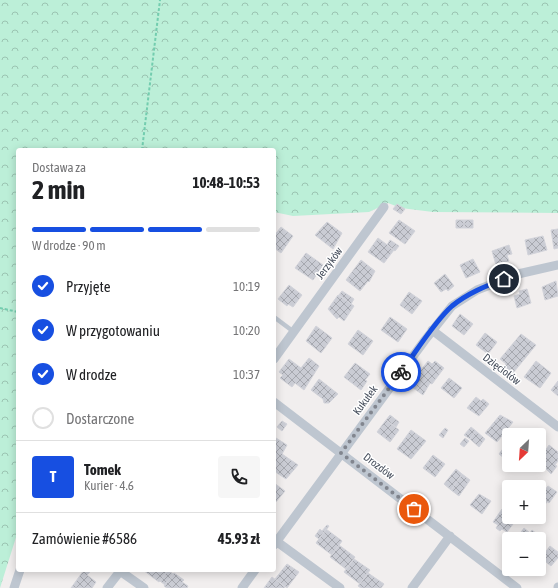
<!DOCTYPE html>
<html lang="pl">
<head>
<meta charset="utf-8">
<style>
	body { margin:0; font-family:"Asap Condensed",sans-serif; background:#f6f6f6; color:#202124; height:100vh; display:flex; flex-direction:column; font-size:15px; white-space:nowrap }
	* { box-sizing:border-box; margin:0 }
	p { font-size:13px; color:#757577 }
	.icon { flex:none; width:22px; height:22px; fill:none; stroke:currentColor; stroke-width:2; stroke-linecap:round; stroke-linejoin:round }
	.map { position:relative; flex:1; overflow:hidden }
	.panel { position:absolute; left:16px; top:148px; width:260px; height:424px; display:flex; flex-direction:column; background:#fff; border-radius:4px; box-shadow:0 2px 10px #0003 }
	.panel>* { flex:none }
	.needle { width:26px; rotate:205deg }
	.controls { position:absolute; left:502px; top:428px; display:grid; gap:8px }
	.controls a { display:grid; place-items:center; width:44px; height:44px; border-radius:4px; background:#fff; box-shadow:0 2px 10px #0003; font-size:20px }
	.pin { position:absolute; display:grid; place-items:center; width:34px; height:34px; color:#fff; margin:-17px; border:2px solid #fff; border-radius:50%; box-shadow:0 1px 4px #0007 }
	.courier { position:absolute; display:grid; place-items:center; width:40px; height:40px; margin:-20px; border:3px solid #174fe1; border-radius:50%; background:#fff; color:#222; box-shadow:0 1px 5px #0007 }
	.summary em { font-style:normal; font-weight:700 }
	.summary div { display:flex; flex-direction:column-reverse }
	.summary { display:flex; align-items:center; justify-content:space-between; height:68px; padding:0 16px }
	h1 { font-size:26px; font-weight:700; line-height:30px }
	.bar { display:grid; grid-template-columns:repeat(4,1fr); gap:6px 4px; align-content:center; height:48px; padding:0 16px }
	.bar i { height:5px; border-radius:3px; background:#e0e0e0 }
	.bar .selected { background:#174fe1 }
	.bar p { grid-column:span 4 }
	.line { display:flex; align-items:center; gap:10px; padding:0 16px; border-top:1px solid #e0e0e0 }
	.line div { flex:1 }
	.round { display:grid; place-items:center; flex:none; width:42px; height:42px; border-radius:4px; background:#f6f6f6 }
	ol { padding:0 16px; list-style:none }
	li { display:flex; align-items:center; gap:12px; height:44px }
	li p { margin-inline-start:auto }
	li .icon { padding:4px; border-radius:50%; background:#174fe1; color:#fff; stroke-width:4 }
	li:last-child { color:#757577 }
	li i { width:22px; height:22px; border:2px solid #e0e0e0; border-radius:50% }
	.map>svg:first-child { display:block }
</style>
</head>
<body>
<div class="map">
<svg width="558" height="588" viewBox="0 0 558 588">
	<defs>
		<pattern id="forest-crowns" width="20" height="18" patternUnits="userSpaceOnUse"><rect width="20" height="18" fill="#bcefd8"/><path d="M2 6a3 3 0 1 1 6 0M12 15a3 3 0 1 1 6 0" fill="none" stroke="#9bc4b2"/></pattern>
		<pattern id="building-cross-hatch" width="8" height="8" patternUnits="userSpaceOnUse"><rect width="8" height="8" fill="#caccd4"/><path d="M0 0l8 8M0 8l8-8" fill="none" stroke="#a6a8af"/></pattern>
	</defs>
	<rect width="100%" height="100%" fill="#f1eeee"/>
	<path fill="url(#forest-crowns)" d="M0,0H558V213L433,212L401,208L388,203L369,212L293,216L274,212V150H18V531L0,588Z"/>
	<path fill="url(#building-cross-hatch)" stroke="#d2d3da" d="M397,204L405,209L401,214L393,209Z
		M399,220L415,231L405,244L389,233Z
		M456,220H464V228H456Z
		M464,220H473V228H464Z
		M327,222L342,233L333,249L315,235Z
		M281,227L293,236L281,253L274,248V236Z
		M558,229V248L554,249L551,230Z
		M543,236L547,250L528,255L525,240Z
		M378,238L394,250L384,263L368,252Z
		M390,240L399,246L395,251L387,245Z
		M509,245L512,254L507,255L509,261L496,265L492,251Z
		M306,253L323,265L313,280L295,268Z
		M473,259L480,272L466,278L460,265Z
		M361,260L375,271L369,282L368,281L360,291L346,280Z
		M445,274L454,286L448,291L446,289L441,292L434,283Z
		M556,281L558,296L545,300L542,287Z
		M289,285L302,295L293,307L288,304L287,306L278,299Z
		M527,289L531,303L517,308L514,296L520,294L519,291Z
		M342,291L354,299L351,304L339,295Z
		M409,292L422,301L412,314L400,305Z
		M338,295L354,306L344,321L339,317L337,319L328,309Z
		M460,314L473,324L464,335L452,326Z
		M390,317L407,329L398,342L381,330Z
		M316,326L332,338L321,353L306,341Z
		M358,330L373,341L363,355L348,344Z
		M485,333L497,342L488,354L476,345Z
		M521,334L536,345L513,373L504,367L506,364L500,359Z
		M309,358L319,366L304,390L295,383L292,387L280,378L283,375L279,372L289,359L301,368Z
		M428,361L432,364L435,361L444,368L432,384L430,383L423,395L409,385Z
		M536,361L551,373L540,388L524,377Z
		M355,363L370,374L365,380L367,381L361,390L344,377Z
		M449,378L462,388L454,398L441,388Z
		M319,379L338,394L329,403H324L323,399L311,390Z
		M558,381V396L551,390Z
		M476,397L481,401L483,399L489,404L479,416L467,408Z
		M390,415L399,422L396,427L386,420Z
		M500,415L513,422L497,442L485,433Z
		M386,420L399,430L390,442L377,432Z
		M282,421L287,424L282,431L277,427Z
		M471,427L476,431L470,439L464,435Z
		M445,428L448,430L443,438L439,435Z
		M411,430L426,441L411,459L397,449Z
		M476,431L485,439L479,447L470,439Z
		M276,438L287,445L282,454L298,465L286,479L274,471V441Z
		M465,438L469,441L464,447L460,444Z
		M549,445L558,452V461L555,465L557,466L551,474L540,463L541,462L539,460Z
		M505,446L509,451L504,458L499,454Z
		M433,455L445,464L435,477L423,468Z
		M456,469L462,474L451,490L444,484Z
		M462,474L470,480L459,496L451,490Z
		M274,483L285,491L275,503L274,502Z
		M548,486L557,492L549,503L540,496Z
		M479,494L491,501L482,514L470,505Z
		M541,497L547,502L539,512V501Z
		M502,509L509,514V517L516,520L507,532L502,529L500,531L496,528L498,525L493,522Z
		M327,525L329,526L319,539L315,536L320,529L322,531Z
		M524,528L530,533L532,530L538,535L535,539H516Z
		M326,529L342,541L332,555L316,543Z
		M339,545L355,557L346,569L330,557Z
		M550,546L558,552V558L551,566L541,558Z
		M354,559L370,570L360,584L344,572Z
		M287,564L299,572L287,588L275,579Z
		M84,570L90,572L87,575L96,582L92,588H71Z
		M143,570H168L159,582Z
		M168,570L173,574L165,585L160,581Z
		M174,573L184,580L182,582L188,586L187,588H167L164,586Z
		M368,573L384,584L381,588H361L358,586Z
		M272,577L285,587L284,588H264Z"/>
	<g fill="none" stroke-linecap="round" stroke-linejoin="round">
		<path stroke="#73cdaf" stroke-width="2" stroke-dasharray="3 2" stroke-linecap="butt" d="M142,150L160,0
			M0,308L18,312"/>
		<path stroke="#bec6d0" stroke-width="4.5" d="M274,317L294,332"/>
		<path stroke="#bec6d0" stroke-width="9" d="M432,330L558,427
			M274,359L384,207
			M274,402L517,588
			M276,541L340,588
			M274,545L425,340L452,306L477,290L518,274L558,265
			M120,571L144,588
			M14,588L20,570
			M107,588L121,570
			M242,588L255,570
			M412,588L450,536
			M558,588V587"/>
	</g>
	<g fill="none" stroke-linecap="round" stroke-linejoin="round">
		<path stroke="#82868f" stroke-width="4" stroke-dasharray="0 7.2" d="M401,372L341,453L414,509"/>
		<path stroke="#174fe1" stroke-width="5" d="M401,372C416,352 434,322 452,306C468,293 486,286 504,279"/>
	</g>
	<g text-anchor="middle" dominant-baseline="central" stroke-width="3" stroke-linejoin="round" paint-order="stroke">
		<g font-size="11" fill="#464e5c" stroke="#fff">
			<text transform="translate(329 263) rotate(-54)">Jerzyków</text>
			<text transform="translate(502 369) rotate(37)">Dzięciołów</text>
			<text transform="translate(365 400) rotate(-54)">Kukułek</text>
			<text transform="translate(379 466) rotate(37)">Drozdów</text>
		</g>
	</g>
</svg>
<div class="controls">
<a><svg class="needle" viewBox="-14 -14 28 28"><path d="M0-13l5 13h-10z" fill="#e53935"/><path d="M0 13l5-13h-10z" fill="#757577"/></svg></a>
<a>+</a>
<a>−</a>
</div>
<div class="pin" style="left:414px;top:509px;background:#ea580c"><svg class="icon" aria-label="bag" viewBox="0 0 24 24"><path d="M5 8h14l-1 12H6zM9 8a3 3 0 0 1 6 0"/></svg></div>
<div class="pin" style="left:504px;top:279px;background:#1f2937"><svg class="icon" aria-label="home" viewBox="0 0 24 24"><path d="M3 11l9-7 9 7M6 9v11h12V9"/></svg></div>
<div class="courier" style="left:401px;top:372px"><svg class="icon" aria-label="bike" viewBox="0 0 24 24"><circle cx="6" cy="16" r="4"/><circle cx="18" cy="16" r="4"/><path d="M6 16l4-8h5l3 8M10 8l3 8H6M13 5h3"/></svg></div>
<section class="panel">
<div class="summary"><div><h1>2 min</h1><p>Dostawa za</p></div><em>10:48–10:53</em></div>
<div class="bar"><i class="selected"></i><i class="selected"></i><i class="selected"></i><i></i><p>W drodze · 90 m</p></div>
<ol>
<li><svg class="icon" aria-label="check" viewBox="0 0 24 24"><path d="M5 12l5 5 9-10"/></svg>Przyjęte<p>10:19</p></li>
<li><svg class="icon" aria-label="check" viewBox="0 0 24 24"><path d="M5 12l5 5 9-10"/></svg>W przygotowaniu<p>10:20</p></li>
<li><svg class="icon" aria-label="check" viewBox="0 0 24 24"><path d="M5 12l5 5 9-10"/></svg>W drodze<p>10:37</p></li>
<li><i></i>Dostarczone</li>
</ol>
<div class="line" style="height:72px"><b class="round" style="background:#174fe1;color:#fff">T</b><div><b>Tomek</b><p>Kurier · 4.6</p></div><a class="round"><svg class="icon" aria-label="phone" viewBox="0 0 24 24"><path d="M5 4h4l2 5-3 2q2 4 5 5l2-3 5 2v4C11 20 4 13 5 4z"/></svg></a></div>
<div class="line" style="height:52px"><div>Zamówienie #6586</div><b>45.93 zł</b></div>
</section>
</div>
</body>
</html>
